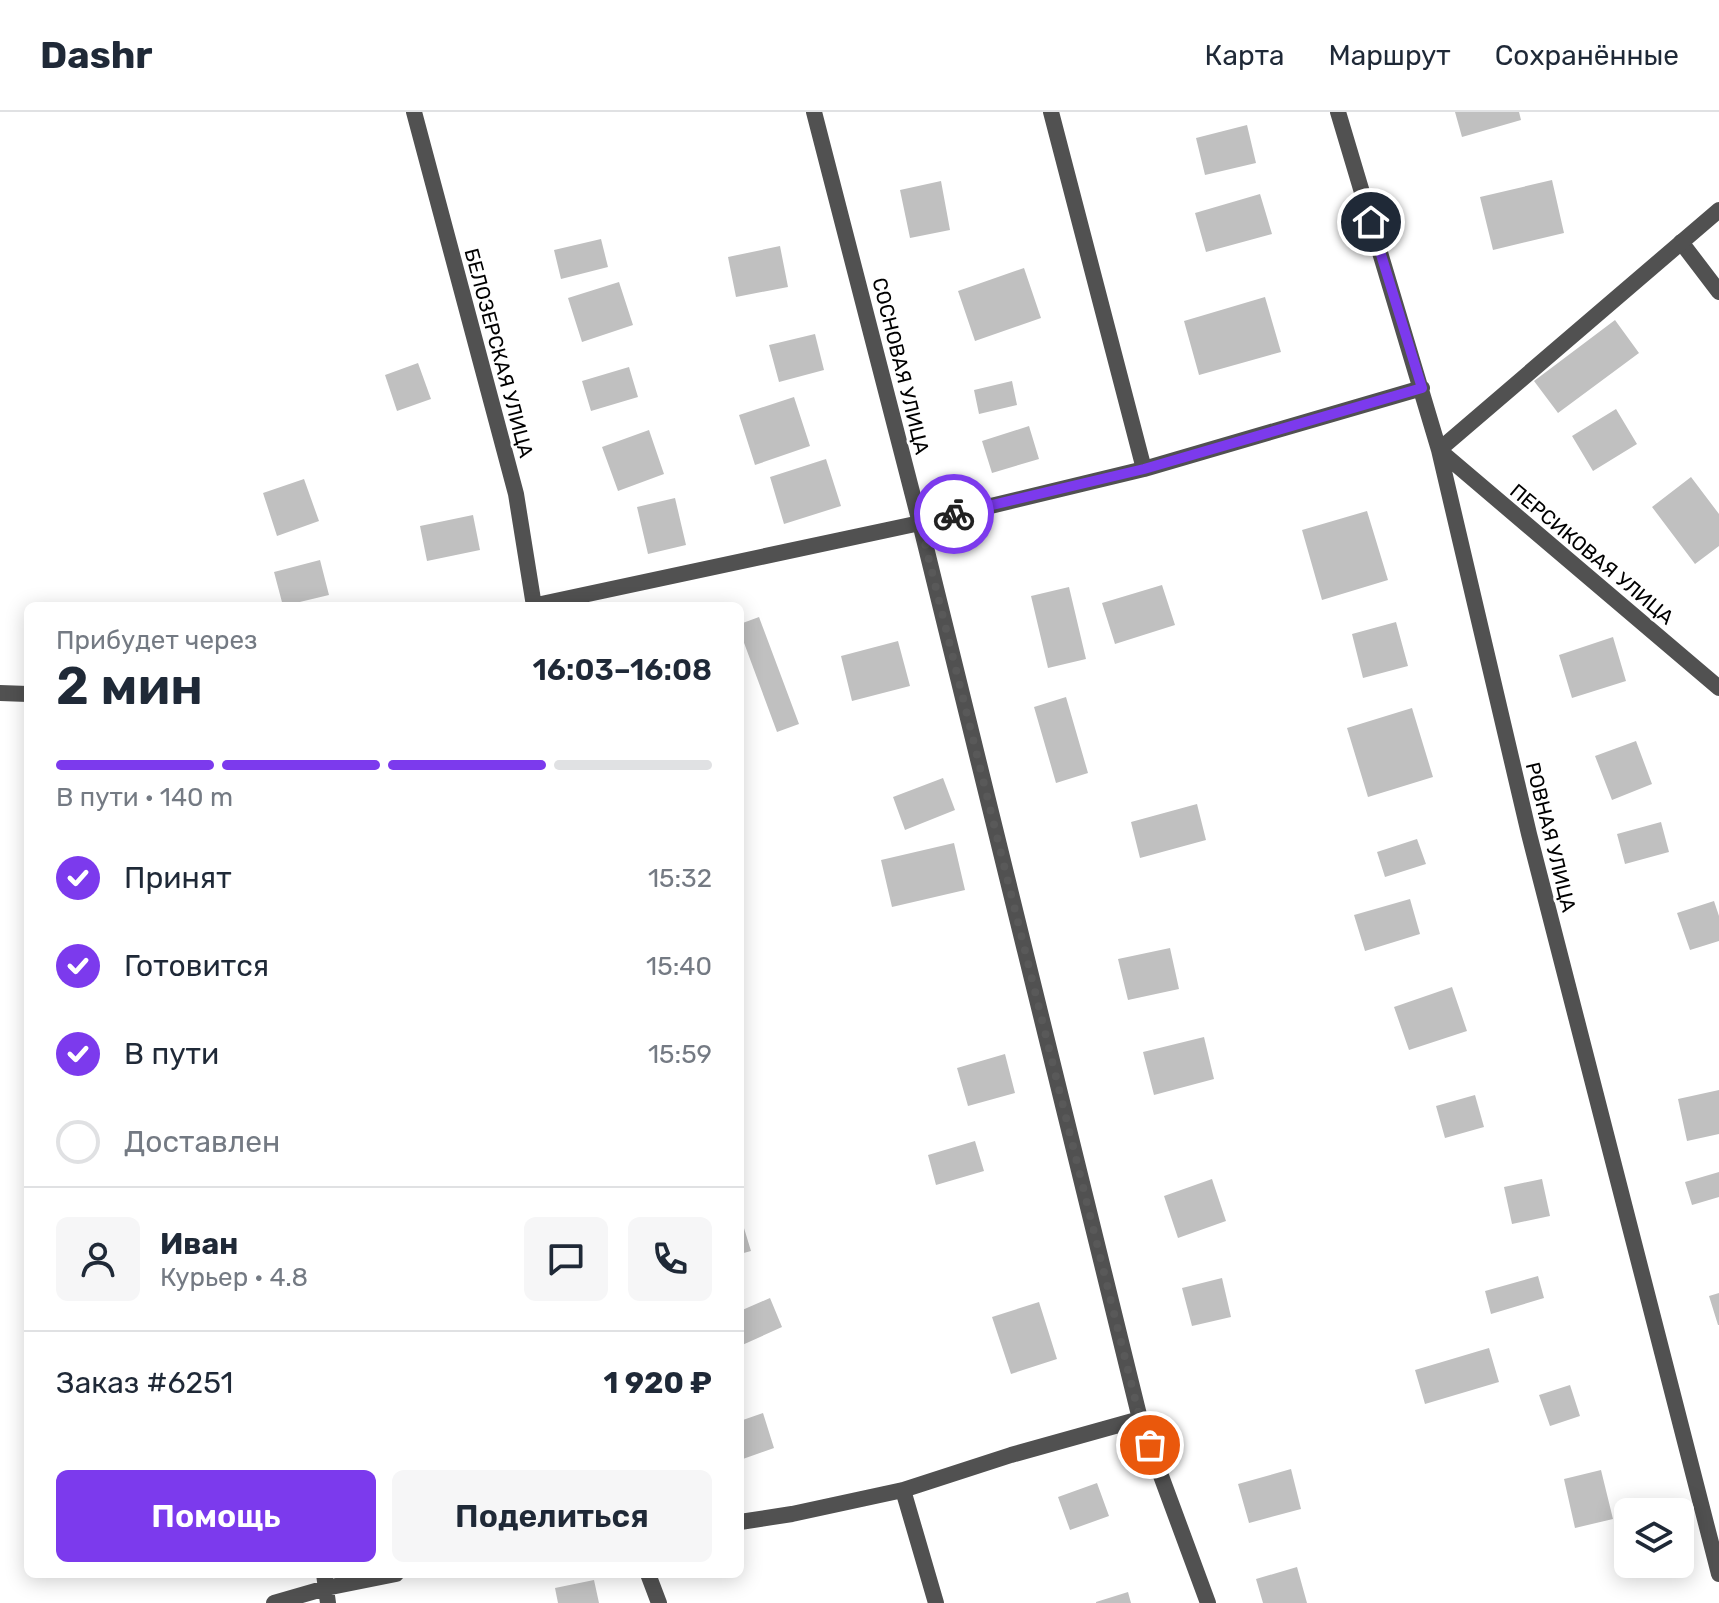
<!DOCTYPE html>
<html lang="ru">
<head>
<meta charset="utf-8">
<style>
	body { margin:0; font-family:Rubik,sans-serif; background:#f6f6f7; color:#1f2937; height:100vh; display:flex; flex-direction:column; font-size:30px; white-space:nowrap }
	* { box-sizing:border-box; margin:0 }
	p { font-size:26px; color:#747a83 }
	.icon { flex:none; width:44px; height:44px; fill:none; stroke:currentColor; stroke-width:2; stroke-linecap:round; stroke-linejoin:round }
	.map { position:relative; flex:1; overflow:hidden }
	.side { position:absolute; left:24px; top:490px; width:720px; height:976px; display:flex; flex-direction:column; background:#fff; border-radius:12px; box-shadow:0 4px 20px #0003 }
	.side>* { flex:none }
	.fabs { position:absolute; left:1614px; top:1386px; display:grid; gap:16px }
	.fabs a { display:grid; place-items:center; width:80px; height:80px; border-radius:12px; background:#fff; box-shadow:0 4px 20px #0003; font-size:40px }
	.pin { position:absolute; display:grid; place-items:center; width:68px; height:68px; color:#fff; margin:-34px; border:4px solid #fff; border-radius:50%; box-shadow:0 2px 8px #0007 }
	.courier { position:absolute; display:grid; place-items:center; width:80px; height:80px; margin:-40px; border:6px solid #7c3aed; border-radius:50%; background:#fff; color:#222; box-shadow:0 2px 10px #0007 }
	.summary em { font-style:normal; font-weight:600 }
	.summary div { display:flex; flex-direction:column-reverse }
	.summary { display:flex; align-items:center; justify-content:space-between; height:136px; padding:0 32px }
	h1 { font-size:52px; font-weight:600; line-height:60px }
	.bar { display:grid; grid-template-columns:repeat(4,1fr); gap:12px 8px; align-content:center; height:96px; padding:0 32px }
	.bar i { height:10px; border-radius:6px; background:#e0e1e3 }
	.bar .active { background:#7c3aed }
	.bar p { grid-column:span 4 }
	.line { display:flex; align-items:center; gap:20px; padding:0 32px; border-top:2px solid #e0e1e3 }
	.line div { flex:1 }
	.round { display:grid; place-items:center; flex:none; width:84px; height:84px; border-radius:12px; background:#f6f6f7 }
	ol { padding:0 32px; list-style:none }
	li { display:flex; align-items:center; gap:24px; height:88px }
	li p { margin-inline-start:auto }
	li .icon { padding:8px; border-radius:50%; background:#7c3aed; color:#fff; stroke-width:4 }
	li:last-child { color:#747a83 }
	li i { width:44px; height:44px; border:4px solid #e0e1e3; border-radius:50% }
	.cta { display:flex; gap:16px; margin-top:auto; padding:16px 32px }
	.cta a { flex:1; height:92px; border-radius:12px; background:#7c3aed; color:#fff; font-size:32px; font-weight:600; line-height:92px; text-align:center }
	.cta a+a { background:#f6f6f7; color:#1f2937 }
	header { display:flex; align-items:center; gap:48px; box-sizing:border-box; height:112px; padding:0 40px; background:#fff; border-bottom:2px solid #e0e1e3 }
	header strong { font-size:38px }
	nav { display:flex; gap:44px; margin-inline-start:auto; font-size:28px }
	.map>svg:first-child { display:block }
</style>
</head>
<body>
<header>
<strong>Dashr</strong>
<nav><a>Карта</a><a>Маршрут</a><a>Сохранённые</a></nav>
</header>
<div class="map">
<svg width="1719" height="1491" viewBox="0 0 1719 1491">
	<rect width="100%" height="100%" fill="#fff"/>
	<path fill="#c0c0c0" d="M1455,0H1519L1521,8L1462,25Z
		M1247,13L1256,51L1205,63L1196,26Z
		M1552,68L1564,121L1493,138L1480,85Z
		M941,69L950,118L910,126L900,78Z
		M1260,82L1272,122L1206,140L1195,101Z
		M601,127L608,155L561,167L554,138Z
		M780,134L788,175L736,185L728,145Z
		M1024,156L1041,206L975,229L958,179Z
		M619,170L633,213L582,230L568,186Z
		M1265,185L1281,240L1199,263L1184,209Z
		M1615,208L1639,241L1558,301L1534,269Z
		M815,222L824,258L779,270L769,233Z
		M418,251L431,287L397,299L385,263Z
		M629,255L638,285L591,299L582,269Z
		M1012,269L1017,293L979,302L974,278Z
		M794,285L810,334L755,353L739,303Z
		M1616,297L1637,332L1593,359L1572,324Z
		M1029,314L1039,347L992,361L982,329Z
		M649,318L664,362L618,379L602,335Z
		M826,347L841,394L784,412L770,365Z
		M1691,365L1719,402V434L1695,452L1652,395Z
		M304,367L319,409L277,424L263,381Z
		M675,386L686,433L648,442L637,395Z
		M1367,399L1388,468L1322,488L1302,418Z
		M473,403L480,438L427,449L420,414Z
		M320,448L329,483L283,494L274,460Z
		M1162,473L1175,513L1115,532L1102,491Z
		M1069,475L1086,547L1048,556L1031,484Z
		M759,505L799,612L777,620L740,520V512Z
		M1396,510L1408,554L1363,566L1352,522Z
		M1613,525L1626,569L1572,586L1559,543Z
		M898,529L910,574L852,589L841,544Z
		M1066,585L1088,661L1056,671L1034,595Z
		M1412,596L1433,665L1368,685L1347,616Z
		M1636,629L1652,672L1612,688L1595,644Z
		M943,666L955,698L905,718L893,685Z
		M1197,692L1206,728L1140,746L1131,710Z
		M1661,710L1669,740L1625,752L1617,722Z
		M1417,727L1426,752L1385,765L1377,740Z
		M954,731L965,778L892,795L881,748Z
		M1410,787L1420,822L1365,839L1354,803Z
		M1714,789L1719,804V829L1690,838L1677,801Z
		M1170,836L1179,877L1128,888L1118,847Z
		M1452,875L1467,919L1409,938L1394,895Z
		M1204,925L1214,967L1154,983L1143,940Z
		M1005,942L1015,981L968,994L957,956Z
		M1719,978V1022L1687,1029L1678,987Z
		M1475,983L1484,1015L1445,1026L1436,994Z
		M975,1029L984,1059L936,1073L928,1043Z
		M1719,1060V1085L1692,1093L1685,1070Z
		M1212,1067L1226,1109L1178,1126L1164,1084Z
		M1542,1067L1550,1104L1512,1112L1504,1075Z
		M740,1103L751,1139L740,1142Z
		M1538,1164L1544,1186L1491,1202L1485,1179Z
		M1222,1166L1231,1205L1192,1214L1182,1176Z
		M1719,1181V1213H1718L1709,1184Z
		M770,1186L782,1215L740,1234V1199Z
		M1039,1190L1057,1247L1011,1262L992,1205Z
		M1489,1236L1499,1270L1425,1292L1415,1258Z
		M1570,1273L1580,1304L1550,1314L1539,1283Z
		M763,1301L774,1336L740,1348V1309Z
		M1291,1357L1301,1397L1249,1411L1238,1372Z
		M1601,1358L1613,1407L1575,1416L1564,1367Z
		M1097,1371L1109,1404L1070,1418L1058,1385Z
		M1297,1455L1307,1491H1263L1256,1467Z
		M594,1468L599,1491H558L555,1476Z
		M1128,1480L1131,1491H1096V1490Z"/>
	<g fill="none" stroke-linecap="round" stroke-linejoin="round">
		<path stroke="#515151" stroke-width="16" d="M1681,130L1719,180"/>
		<path stroke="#515151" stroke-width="16" d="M414,0L516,382L534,494
			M814,0L920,411L1140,1307L1208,1491
			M1051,0L1144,357
			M1338,0L1439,338L1529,722L1719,1462
			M1719,98L1439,338L1719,576
			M532,494L920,411L1144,357L1422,276
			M0,581L28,582
			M903,1378L936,1491
			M740,1410L792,1402L903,1378L1011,1343L1140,1307
			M324,1462L328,1491
			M648,1462L659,1491
			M274,1491L326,1476L396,1462"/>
	</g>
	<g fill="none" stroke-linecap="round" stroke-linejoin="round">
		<path stroke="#595959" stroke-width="8" stroke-dasharray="0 14.4" d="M954,402L920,411L1140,1307L1150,1333"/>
		<path stroke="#7c3aed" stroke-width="10" d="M954,402L1144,357L1422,276L1371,110"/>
	</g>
	<g text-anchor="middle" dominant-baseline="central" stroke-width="6" stroke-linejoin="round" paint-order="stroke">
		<g font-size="20" fill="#000" stroke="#fff">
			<text transform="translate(499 241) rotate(75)">БЕЛОЗЕРСКАЯ УЛИЦА</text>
			<text transform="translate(901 254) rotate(76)">СОСНОВАЯ УЛИЦА</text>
			<text transform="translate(1592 442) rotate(40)">ПЕРСИКОВАЯ УЛИЦА</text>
			<text transform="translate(1551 725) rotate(76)">РОВНАЯ УЛИЦА</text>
		</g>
	</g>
</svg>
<div class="fabs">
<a><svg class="icon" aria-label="layers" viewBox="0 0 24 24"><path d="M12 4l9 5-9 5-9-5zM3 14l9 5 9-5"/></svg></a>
</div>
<div class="pin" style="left:1150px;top:1333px;background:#ea580c"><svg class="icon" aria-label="bag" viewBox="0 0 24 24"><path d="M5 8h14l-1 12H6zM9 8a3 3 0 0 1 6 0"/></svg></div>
<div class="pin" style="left:1371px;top:110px;background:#1f2937"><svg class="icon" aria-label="home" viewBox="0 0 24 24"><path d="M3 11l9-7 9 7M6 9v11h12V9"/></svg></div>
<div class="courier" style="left:954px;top:402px"><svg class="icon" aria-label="bike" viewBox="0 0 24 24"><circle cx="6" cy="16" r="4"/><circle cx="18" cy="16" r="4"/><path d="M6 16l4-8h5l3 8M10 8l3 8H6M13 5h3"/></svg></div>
<section class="side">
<div class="summary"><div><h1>2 мин</h1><p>Прибудет через</p></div><em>16:03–16:08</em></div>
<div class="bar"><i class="active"></i><i class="active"></i><i class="active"></i><i></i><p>В пути · 140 m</p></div>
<ol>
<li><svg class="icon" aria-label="check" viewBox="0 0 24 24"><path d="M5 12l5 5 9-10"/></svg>Принят<p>15:32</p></li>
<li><svg class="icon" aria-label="check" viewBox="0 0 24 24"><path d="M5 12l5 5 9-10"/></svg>Готовится<p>15:40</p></li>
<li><svg class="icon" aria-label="check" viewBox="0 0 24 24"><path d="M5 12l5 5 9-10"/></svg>В пути<p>15:59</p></li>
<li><i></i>Доставлен</li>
</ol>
<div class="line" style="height:144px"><a class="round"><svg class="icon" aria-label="person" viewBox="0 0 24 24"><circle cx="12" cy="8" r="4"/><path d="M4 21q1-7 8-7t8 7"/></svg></a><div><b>Иван</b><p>Курьер · 4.8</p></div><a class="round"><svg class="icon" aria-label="chat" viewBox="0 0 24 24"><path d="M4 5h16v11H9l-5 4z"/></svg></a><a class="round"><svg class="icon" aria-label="phone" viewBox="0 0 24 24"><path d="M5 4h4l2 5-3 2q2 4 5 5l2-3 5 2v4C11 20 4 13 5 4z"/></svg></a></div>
<div class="line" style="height:104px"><div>Заказ #6251</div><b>1 920 ₽</b></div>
<div class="cta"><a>Помощь</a><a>Поделиться</a></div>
</section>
</div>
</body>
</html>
